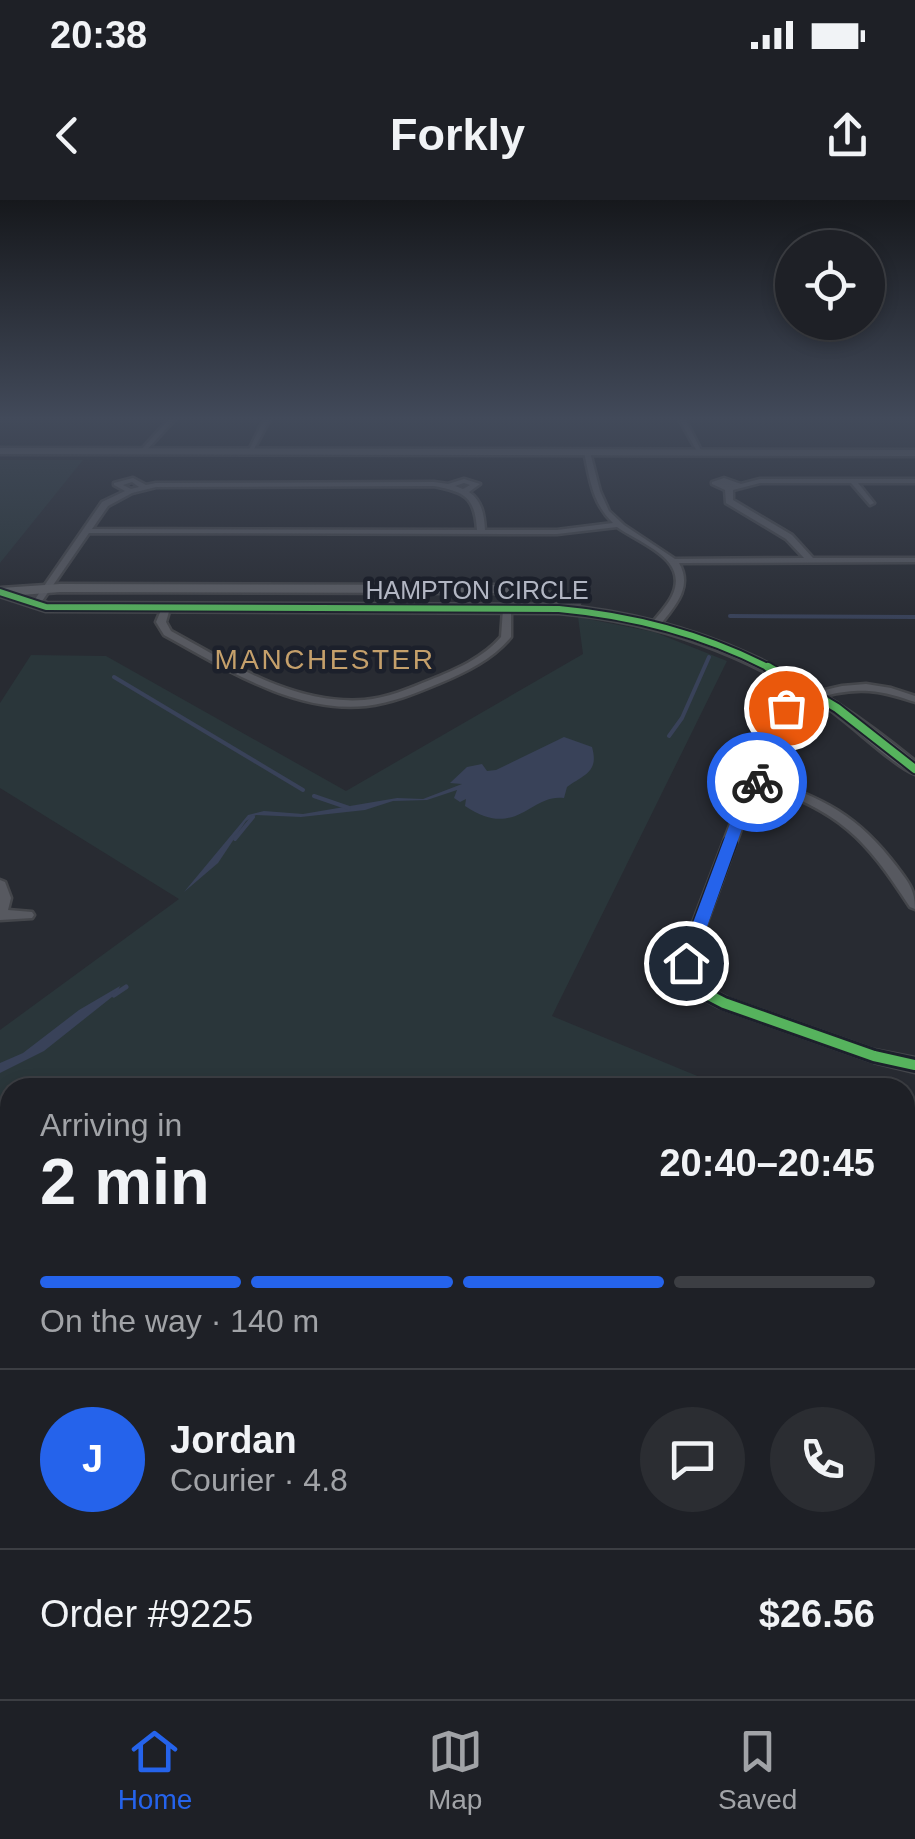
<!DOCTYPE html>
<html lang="en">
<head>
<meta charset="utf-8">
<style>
	body { margin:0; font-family:Helvetica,sans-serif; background:#2b2d32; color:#f1f3f6; height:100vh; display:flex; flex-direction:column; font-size:38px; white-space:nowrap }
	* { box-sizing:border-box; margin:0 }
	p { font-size:32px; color:#a1a3a7 }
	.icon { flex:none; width:55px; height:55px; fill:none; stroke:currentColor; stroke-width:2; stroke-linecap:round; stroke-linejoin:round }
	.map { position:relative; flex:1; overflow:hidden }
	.side { position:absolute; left:0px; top:878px; width:915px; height:622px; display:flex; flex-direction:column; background:#1e2026; border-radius:30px 30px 0 0; box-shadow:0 5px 15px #0003,0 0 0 2px #3c3e43 }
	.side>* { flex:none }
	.buttons { position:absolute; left:775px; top:30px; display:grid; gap:20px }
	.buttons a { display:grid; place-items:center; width:110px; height:110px; border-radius:50%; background:#1e2026; box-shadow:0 5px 15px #0003,0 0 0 2px #3c3e43; font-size:50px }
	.pin { position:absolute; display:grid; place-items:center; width:85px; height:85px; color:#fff; margin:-42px; border:5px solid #fff; border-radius:50%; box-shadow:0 2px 10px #0007 }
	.courier { position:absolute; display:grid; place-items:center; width:100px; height:100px; margin:-50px; border:8px solid #2563eb; border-radius:50%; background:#fff; color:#222; box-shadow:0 2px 12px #0007 }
	.overview em { font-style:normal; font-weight:800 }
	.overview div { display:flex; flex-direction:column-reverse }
	.overview { display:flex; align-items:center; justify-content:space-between; height:170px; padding:0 40px }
	h1 { font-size:65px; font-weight:800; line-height:75px }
	.bar { display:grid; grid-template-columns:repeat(4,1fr); gap:15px 10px; align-content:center; height:120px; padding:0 40px }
	.bar i { height:12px; border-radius:8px; background:#3c3e43 }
	.bar .current { background:#2563eb }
	.bar p { grid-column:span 4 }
	.line { display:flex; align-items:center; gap:25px; padding:0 40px; border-top:2px solid #3c3e43 }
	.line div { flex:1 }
	.round { display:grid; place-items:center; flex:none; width:105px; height:105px; border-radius:52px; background:#2b2d32 }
	.status { display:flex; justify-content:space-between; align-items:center; height:70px; padding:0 50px; background:#1e2026; direction:ltr }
	.status svg { height:28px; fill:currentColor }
	header { display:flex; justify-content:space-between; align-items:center; height:130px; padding:0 40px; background:#1e2026; font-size:45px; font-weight:800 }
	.tab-bar { display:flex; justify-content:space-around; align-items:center; height:140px; border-top:2px solid #3c3e43; background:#1e2026; font-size:28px; color:#a1a3a7 }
	.tab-bar a { display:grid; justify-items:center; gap:5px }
	.tab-bar .current { color:#2563eb }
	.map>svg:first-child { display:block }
</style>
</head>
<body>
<div class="status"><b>20:38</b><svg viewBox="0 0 49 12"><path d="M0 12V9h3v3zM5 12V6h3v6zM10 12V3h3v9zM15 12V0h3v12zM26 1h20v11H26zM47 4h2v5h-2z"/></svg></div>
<header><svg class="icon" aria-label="back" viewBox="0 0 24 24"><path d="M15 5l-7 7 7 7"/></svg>Forkly<svg class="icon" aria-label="share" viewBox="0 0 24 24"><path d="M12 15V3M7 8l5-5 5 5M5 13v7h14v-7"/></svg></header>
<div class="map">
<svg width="915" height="1499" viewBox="0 0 915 1499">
	<rect width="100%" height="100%" fill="#282b32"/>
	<path fill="#2a363a" d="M0,260H83L0,363Z
		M578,417L654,432L727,461L552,816L724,887L10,888V1158L0,1161V830L179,699L0,588V503L31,455L106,456L346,591L583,454Z"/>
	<path fill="#394259" d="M564,537L592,547C599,572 585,574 567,587L564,598C530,593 517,641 465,606L466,599L460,602L454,598L457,590L427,600L393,601L365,610L301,617L256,615L246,621L218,663L184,692L248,615L264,611L303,614L397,598L423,599L462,584L450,583L467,567L482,564L487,571L496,570Z
		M120,786L117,793L44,851L0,873V863L23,853L79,810Z"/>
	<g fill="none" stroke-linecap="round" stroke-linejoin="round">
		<path stroke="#394259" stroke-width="4" d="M730,416L915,417
			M114,477L303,590
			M669,536L682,518L709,457
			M314,596L349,608
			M235,639L253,617"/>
		<path stroke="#394259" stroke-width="5" d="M114,795L126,787"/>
		<g stroke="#44464b" stroke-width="5">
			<path id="street" d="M169,219H175L145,252H141V250Z
				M264,219H270L253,251L248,252Z
				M679,219H685L703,254L698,253Z
				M587,250L590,252L600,291L609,311L624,325L675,359L804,358L786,339L726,303L725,290L712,284V282L724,278L741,284L760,279H915V283H858L874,303L870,305L851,283H760L733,290V300L792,335L813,358H915V362L679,363C693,387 675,406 660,425L657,426L652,423C659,414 667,406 672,396C690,359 641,344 617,327L557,334L89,333L38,407L31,405L102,302L125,291L114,285V283L133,278L146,285L156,283L434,282L448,284L464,279L480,284L469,292C482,301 484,314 485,330H557L613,323C592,303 590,279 584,252ZM132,282L139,287L131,289L123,285ZM464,283L470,285L463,289L455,286ZM434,286C465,292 475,297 477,330L92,329L108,306L132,293L156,287Z
				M166,405L170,408L166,422L171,431C230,463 293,505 364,500C387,498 408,489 430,480C455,470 483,458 501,437L503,409L507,406L511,409V437C493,459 466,472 440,483C416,493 392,503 366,506C293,513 225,468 164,435L156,422L162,408Z
				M866,484L891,488L915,496V502C900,497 885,492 869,491C829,488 765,509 770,558L778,553L794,517L828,503H836L837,505L802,521L787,557L769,567L763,578C823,598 858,615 897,667C908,682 915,689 915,709L910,707C864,636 841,613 760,584L754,594L697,749L694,773L704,786L729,799L874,850L915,858V872L874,862L719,807L694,794L680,774L683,749L742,594L759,565V540L765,527L780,511L812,493L842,486Z
				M0,680L5,682L11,698L8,710L32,712L34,715L32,718L0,720Z
				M10,1309V1331L0,1335V1313Z
				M905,1334L915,1338V1362L905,1358Z"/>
		</g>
		<g stroke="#44464b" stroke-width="5">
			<path id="secondary" d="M0,248L915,250V256L0,254Z
				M60,384L494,385L575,396L579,397V403L494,393L60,392L21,395L47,403L559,405C700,418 807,472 915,561V574C894,566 852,525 830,510C746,454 659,422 559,413L46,411L0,396L1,388Z"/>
		</g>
		<use href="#street" fill="#575960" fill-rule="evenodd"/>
		<use href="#secondary" fill="#5c5e64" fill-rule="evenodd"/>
		<g stroke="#1c202b" stroke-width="10">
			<path id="cycleway-far2" d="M0,392L46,407L559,409C635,416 705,434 773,470"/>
		</g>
		<g stroke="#1c202b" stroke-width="12">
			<path id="cycleway-far1" d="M768,467L837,508L915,569
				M729,645L748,594L765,565L763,551L769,529L784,513L816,495"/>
		</g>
		<g stroke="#1c202b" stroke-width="16">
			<path id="cycleway" d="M730,643L690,749L687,774L699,790L724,803L874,856L915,865"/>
		</g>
		<use href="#cycleway-far2" stroke="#56b35d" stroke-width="6"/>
		<use href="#cycleway-far1" stroke="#56b35d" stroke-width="8"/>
		<use href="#cycleway" stroke="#56b35d" stroke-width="10"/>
	</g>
	<linearGradient id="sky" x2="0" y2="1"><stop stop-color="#16181c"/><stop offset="0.51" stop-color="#424a5a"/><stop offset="1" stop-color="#424a5a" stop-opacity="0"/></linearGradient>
	<rect width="915" height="429" fill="url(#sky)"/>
	<path fill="#2563eb" d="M757,578L764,582L754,595L694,763L692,767H680L678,763L741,594Z"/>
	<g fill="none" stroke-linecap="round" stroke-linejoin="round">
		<path stroke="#828590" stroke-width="10" stroke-dasharray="0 18" d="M757,582C771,555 754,532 786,508"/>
	</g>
	<g text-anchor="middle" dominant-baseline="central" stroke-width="9" stroke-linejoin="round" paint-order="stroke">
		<g font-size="25" fill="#b2b6c3" stroke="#1c202b">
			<text x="477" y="390">HAMPTON CIRCLE</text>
		</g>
		<g font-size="28" letter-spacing="2.5" fill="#c5a06b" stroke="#1c202b">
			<text x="325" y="459">MANCHESTER</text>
		</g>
	</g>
</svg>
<div class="buttons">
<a><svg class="icon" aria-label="locate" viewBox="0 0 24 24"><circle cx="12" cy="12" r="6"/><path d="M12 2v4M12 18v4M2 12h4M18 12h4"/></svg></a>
</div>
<div class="pin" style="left:786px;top:508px;background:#ea580c"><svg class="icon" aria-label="bag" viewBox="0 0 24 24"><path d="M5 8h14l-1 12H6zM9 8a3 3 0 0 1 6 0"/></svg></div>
<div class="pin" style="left:686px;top:763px;background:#1f2937"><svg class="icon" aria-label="home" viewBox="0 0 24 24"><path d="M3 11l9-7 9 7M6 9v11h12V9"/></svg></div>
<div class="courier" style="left:757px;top:582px"><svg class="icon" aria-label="bike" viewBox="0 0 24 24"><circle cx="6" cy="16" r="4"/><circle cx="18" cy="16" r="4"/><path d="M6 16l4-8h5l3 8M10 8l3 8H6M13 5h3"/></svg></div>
<section class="side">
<div class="overview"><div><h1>2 min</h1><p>Arriving in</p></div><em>20:40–20:45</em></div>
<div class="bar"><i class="current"></i><i class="current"></i><i class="current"></i><i></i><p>On the way · 140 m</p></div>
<div class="line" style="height:180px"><b class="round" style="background:#2563eb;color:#fff">J</b><div><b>Jordan</b><p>Courier · 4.8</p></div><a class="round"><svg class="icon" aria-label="chat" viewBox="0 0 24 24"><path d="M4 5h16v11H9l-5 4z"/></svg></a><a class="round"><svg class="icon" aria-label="phone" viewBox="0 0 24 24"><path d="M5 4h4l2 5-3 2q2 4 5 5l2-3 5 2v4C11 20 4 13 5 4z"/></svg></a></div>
<div class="line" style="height:130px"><div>Order #9225</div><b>$26.56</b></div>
</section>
</div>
<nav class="tab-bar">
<a class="current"><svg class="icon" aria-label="home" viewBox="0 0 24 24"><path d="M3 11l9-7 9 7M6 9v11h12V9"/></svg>Home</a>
<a><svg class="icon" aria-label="map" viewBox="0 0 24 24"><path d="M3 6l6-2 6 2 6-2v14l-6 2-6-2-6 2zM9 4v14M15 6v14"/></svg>Map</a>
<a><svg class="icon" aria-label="saved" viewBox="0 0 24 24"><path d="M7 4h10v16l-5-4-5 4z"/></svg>Saved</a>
</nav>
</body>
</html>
